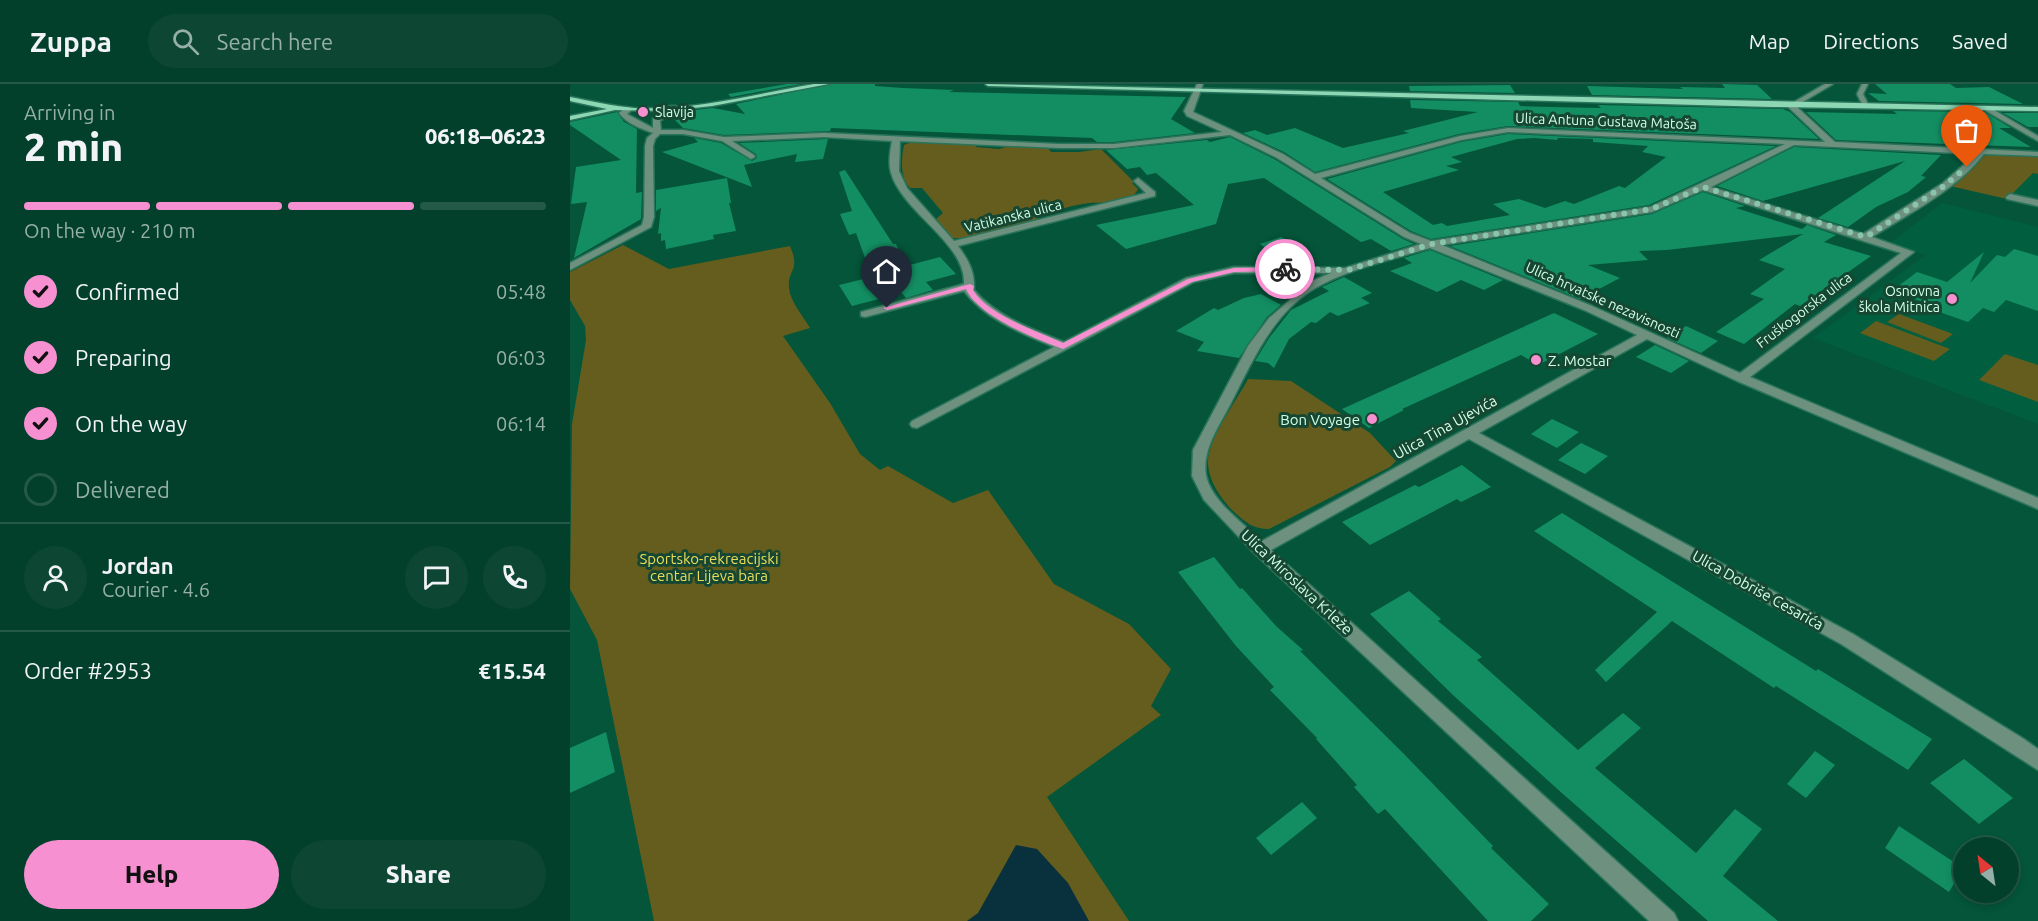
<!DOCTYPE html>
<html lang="en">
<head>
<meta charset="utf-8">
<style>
	body { margin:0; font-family:Ubuntu,sans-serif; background:#0d4734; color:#f1f3f6; height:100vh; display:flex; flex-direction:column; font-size:22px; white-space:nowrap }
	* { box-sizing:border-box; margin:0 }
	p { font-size:20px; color:#97afa9 }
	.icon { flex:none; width:33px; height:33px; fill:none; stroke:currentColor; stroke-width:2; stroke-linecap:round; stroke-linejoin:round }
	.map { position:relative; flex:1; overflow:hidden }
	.sheet { display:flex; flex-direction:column; background:#03402c; width:570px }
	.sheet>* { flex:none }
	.needle { width:39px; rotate:330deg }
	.buttons { position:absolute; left:1383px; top:753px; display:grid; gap:12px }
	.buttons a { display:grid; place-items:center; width:66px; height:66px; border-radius:50%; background:#03402c; box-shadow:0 3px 9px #0003,0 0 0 2px #245948; font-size:30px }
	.pin { position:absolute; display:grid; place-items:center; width:51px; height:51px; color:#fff; margin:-62px -26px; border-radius:50% 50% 50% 0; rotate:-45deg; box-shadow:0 0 6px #0007 }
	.pin .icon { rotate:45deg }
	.courier { position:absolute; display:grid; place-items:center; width:60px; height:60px; margin:-30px; border:4px solid #f690d0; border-radius:50%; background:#fff; color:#222; box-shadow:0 2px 8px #0007 }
	.summary em { font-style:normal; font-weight:800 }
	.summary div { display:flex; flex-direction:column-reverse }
	.summary { display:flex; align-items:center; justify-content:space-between; height:102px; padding:0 24px }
	h1 { font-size:39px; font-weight:800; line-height:45px }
	.bar { display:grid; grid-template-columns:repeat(4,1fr); gap:9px 6px; align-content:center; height:72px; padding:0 24px }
	.bar i { height:8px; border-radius:4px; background:#245948 }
	.bar .selected { background:#f690d0 }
	.bar p { grid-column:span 4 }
	.line { display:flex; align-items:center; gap:15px; padding:0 24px; border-top:2px solid #245948 }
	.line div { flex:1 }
	.round { display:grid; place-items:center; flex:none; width:63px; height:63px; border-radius:32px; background:#0d4734 }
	ol { padding:0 24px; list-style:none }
	li { display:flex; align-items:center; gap:18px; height:66px }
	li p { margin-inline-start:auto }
	li .icon { padding:6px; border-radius:50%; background:#f690d0; color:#111; stroke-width:4 }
	li:last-child { color:#97afa9 }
	li i { width:33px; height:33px; border:3px solid #245948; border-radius:50% }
	.primary-button { display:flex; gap:12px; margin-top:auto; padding:12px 24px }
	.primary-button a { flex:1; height:69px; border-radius:36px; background:#f690d0; color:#111; font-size:24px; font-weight:800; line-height:69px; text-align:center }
	.primary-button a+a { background:#0d4734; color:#f1f3f6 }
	header { display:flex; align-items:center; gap:36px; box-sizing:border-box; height:84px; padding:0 30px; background:#03402c; border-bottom:2px solid #245948 }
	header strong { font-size:28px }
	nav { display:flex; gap:33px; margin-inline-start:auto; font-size:21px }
	.search { width:420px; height:54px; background:#0d4734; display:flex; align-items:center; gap:15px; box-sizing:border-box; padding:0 21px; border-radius:33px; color:#97afa9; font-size:22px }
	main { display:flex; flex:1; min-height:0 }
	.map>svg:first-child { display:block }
</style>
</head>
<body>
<header>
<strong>Zuppa</strong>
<div class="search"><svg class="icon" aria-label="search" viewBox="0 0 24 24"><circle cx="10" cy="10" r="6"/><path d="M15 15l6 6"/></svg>Search here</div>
<nav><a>Map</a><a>Directions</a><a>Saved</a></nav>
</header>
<main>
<section class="sheet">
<div class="summary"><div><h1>2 min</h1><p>Arriving in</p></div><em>06:18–06:23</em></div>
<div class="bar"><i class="selected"></i><i class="selected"></i><i class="selected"></i><i></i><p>On the way · 210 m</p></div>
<ol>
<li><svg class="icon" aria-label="check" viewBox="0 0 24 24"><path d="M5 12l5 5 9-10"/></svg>Confirmed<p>05:48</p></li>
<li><svg class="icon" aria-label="check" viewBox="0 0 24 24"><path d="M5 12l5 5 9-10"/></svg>Preparing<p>06:03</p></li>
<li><svg class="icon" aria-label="check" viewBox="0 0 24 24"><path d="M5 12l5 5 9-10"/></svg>On the way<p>06:14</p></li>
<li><i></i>Delivered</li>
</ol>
<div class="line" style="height:108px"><a class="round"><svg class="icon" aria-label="person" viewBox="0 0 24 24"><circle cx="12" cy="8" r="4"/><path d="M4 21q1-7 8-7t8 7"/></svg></a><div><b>Jordan</b><p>Courier · 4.6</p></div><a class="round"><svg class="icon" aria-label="chat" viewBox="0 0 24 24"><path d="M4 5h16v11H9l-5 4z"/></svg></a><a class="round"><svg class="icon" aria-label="phone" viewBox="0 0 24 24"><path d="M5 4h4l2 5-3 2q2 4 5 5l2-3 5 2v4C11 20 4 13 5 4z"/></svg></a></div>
<div class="line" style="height:78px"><div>Order #2953</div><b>€15.54</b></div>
<div class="primary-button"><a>Help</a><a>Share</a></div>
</section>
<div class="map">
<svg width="1468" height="837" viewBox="0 0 1468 837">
	<rect width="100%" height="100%" fill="#04553a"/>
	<path fill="#015f40" d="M1463,89L1468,90V116L1440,110Z
		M1372,119L1468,143V340L1243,254L1356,171L1320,159Z"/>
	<path fill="#645d1e" d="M344,57L407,60L406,63L429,65L442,61L478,64L481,68H509L531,65L564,98L562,99L568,105C560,122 535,118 520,119C503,120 484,128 468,132L467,137L399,154H383L365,136L373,129L352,104H340C330,94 331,74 334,61Z
		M1416,70L1468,73V90L1463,89L1437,115L1380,102Z
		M53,161L99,185L220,162C231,188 217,185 219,204C220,217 233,232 240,244L213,252L260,319L290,370L310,386L318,382L383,419L418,406L484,500L559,540L601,585L581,622L591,631L477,713L559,837H84L27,556L0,505L2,340L16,256L15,242L0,216V188Z
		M1329,230L1383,250L1371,259L1317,238Z
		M1306,237L1380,265L1364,277L1290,249Z
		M1435,270L1468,281V318L1409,296Z
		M678,295L721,297L800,349L826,377L820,383L699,445C683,445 675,438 663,427C651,415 638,396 638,379C637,356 667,316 678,295Z"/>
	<path fill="#09313d" d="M446,761L467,765L498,799L519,837H397L408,829Z"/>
	<path fill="#138e63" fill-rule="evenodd" d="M217,0H231L161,13L158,10Z
		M261,0H305V2L333,4L384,6L379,8L616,13L601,35L625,49L544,58H527L522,54L261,44L260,47L154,51L113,44L101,32L107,28L143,24L175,30L166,20Z
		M1152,0L1187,1L1202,15L1022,11L1017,2L1113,5L1110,3L1155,4Z
		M1305,0H1380L1386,4L1419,3L1453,20L1309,17L1298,9L1317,10Z
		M940,1L945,9L840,7L839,2Z
		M840,16L948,18L950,22L981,23L1031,24L1028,21L1213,25L1220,28L1249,55L938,42L889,50L745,88L714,68L673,49L685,46L697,51L725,44L773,64L839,49L833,47L908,28L841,24Z
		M1323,27L1415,28L1441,44H1429L1461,63L1266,56L1236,28L1327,30Z
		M47,28L54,38L67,45L66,109L72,108L71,135L4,174L17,118L1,120L6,83L51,76L0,41V38Z
		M1433,29H1468V43H1458Z
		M938,50L1206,62L1079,121L861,155L841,147L757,95L891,58ZM965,54L987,56L988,54L1023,55V58L1078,62L1072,68L1096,73L1055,104L1049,102L1004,120L995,117L975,124L949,115L923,120L940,131L877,142L872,139L863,141L813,108L889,86L876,82L892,78L881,73L947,55Z
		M660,53L706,76L833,155L844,160L821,167L801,155L791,158L694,94L658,100L646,140L556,165L526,141L624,121L586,89L577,91L570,83L557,85L536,66L637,56L640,58Z
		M124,54L151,59L182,77L187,74L186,70L169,59L258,55L253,75L225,78L227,70L174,81L182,103L92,68L128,58Z
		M1224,63L1371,71L1351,92L1356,93L1338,108L1306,123L1278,143L1248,134L1335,77L1193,117L1147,102Z
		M275,86L323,160H326L336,182L370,173L386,190L356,198L363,206L336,214L332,209L282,222L269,201L302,193L286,149L279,151L270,130L282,127L269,88Z
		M157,94L161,119H159L166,147L143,151L144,155L96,165L95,156L91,157V149L88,150L91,124L86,127V106Z
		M1133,108L1175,122L1166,124L1232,145L1237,141L1266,151L1254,158L1301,172L1230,222L1225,220L1174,260L1146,248L1194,215L1180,210L1215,185L1189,176L1233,150L1097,166L1069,167L1078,176L1018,181L1050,194L1010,215L880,162L1082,130Z
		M711,153L740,170L714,177L690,160Z
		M1444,165L1468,172V227L1436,216L1424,228L1413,224L1398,238L1358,224L1361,221L1322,207L1347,188L1377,198L1414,168L1400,199L1427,171L1435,173Z
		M860,166L933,196L914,206L891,196L867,208L820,187L842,179L834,174Z
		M774,193L802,209L791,214L800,219L768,232L760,228L746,239L741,238L719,255L704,284L698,279L685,277L699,254L721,226L759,207L752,203Z
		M691,210L711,221L697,233L669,274L627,267L634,258L606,247L644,224L648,226L674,214Z
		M984,229L1028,250L968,281L951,271L832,325L834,326L799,344L772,325Z
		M1116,242L1148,257L1131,269L1097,254Z
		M1085,261L1119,277L1101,289L1066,273Z
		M982,335L1009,348L987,364L961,350Z
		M1011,359L1038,372L1015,390L988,376Z
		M892,381L921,403L891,418L887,415L800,461L772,438L845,401L849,403Z
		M992,429L1246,587L1248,585L1362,655L1338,686L1206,602L1204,604L1102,537L1036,598L1025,586L1087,528L964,447Z
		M644,473L670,505L672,504L706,542L733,566L730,567L833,669L923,762L921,764L979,820L961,837H918L815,725L808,730L784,703L787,701L746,655L747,654L700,606L704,603L666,562L608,488Z
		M839,507L871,535L868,537L912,573L907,576L1008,666L1053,629L1071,644L1025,684L1126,769L1165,725L1192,745L1153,792L1208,837H1138L993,710L884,612L800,530Z
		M36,648L45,688L0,709V664Z
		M1245,667L1265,681L1236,714L1217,700Z
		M1394,675L1443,714L1409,740L1360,699Z
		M732,718L747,734L701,771L686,754Z
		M1329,742L1393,784L1379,808L1315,764Z"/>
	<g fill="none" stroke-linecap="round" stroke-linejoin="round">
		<g stroke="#29745a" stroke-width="3">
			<path id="minor" d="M627,0H633L623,28L713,70L745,90L890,52L938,44L1255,58L1217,22L1255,0H1263L1226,22L1265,58L1468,68V72L1414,70C1386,106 1340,129 1302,153L1344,168L1180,293L1468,414V425L1167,297L1077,255L909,349L1283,550L1454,655L1468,665V686L1271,560L899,355L701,466L1104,829L1108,837H1079L684,469L634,416L622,392L623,366L678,262L699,234L742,197L761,189H664L624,198L347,344L342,343L340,340L342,337L484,263C451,249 416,236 394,207L295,233L291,232V228L394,200C396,159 333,129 321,89C318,79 320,67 322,57L254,53L162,57L184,71L185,73L181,75L152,57L113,50H90L85,55L83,62L84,133L81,143L0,186V179L72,141L74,133L75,62L77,54L83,49C70,44 57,40 49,29L56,23L63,25L57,30L83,44V34L100,22H106V26L90,37L91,46H113L154,53L254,49L489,60H544L652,48L617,32L614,27ZM938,48L1215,60L1080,123L861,157L840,149L751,94L891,56ZM660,51L707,74L834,153L851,160L775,184L664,183L616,194L494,258C462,245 427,233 404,206C405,188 399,177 388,162L585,112V108L568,94L564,97L576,109L384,157L337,104L329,87L330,57L489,64H544ZM1224,61L1406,70L1373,99L1293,150L1141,103ZM1133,106L1331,169L1170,289L1022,222L872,161L1082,128ZM860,164L1014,226L1067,251L692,457C674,440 641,417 636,391C632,365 650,341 661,319C683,276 705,224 751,201C785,183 824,175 860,164Z
				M1292,0H1298L1293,10L1300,24H1294L1287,10Z
				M1419,23L1468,52V57L1416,27Z
				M1440,110L1468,116V122L1437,115L1436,113Z"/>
		</g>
		<g stroke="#29745a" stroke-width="3">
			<path id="major" d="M244,0H259L142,22L96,27L45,26L0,36V32L37,25L0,17V13C21,17 42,22 64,24C124,27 185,10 244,0Z
				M415,0L1468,23V27L1202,23L418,2Z"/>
		</g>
		<use href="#minor" fill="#6d907f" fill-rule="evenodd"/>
		<use href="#major" fill="#8dd7b4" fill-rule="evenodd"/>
	</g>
	<path fill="#f690d0" d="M715,183L717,187L664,188L622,198L493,265C467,256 407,231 396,205L317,226L313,224L400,200L404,202L403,206C418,231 466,247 493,259L618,195L664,184Z"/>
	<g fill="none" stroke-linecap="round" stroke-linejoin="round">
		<path stroke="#8bc4ac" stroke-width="6" stroke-dasharray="0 10.8" d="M715,185L778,186L862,160L1082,125L1133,103L1296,153L1374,102L1397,83"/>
	</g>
	<g fill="#f690d0" stroke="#164733" stroke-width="2">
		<circle cx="73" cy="28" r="6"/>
		<circle cx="1382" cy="215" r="6"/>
		<circle cx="966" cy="276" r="6"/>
		<circle cx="802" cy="335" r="6"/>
	</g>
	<g text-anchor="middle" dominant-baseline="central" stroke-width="6" stroke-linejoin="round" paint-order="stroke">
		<g font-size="14" fill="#d4ffe9" stroke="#164733" text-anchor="start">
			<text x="85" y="28">Slavija</text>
			<text x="1370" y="207" text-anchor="end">Osnovna<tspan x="1370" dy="16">škola Mitnica</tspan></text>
		</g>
		<g font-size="14" fill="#d4ffe9" stroke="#164733">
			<text transform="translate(1036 37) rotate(2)">Ulica Antuna Gustava Matoša</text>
			<text transform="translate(443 132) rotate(-14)">Vatikanska ulica</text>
			<text transform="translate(1033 216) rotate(24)">Ulica hrvatske nezavisnosti</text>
			<text transform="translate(1234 226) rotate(-37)">Fruškogorska ulica</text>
		</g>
		<g font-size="15" fill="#d4ffe9" stroke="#164733" text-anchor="start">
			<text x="978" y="276">Z. Mostar</text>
			<text x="790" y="335" text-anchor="end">Bon Voyage</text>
		</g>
		<g font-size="15" fill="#d4ffe9" stroke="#164733">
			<text transform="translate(875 343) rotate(-29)">Ulica Tina Ujevića</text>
			<text transform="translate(727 498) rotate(43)">Ulica Miroslava Krleže</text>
			<text transform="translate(1188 506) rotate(29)">Ulica Dobriše Cesarića</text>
		</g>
		<g font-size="15" fill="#ebdc5a" stroke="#164733">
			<text x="139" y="474">Sportsko-rekreacijski<tspan x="139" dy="17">centar Lijeva bara</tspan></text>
		</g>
	</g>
</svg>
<div class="buttons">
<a><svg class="needle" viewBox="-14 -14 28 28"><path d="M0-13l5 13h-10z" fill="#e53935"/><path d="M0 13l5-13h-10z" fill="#97afa9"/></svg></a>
</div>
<div class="pin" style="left:1397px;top:83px;background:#ea580c"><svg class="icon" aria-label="bag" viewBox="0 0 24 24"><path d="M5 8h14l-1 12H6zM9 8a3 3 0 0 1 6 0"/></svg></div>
<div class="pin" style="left:317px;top:224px;background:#1f2937"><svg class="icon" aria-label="home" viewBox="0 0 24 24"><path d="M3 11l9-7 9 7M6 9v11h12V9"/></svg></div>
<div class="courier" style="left:715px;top:185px"><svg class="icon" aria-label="bike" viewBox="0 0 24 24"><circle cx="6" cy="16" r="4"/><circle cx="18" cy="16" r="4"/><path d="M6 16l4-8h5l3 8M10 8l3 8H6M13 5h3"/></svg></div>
</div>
</main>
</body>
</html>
